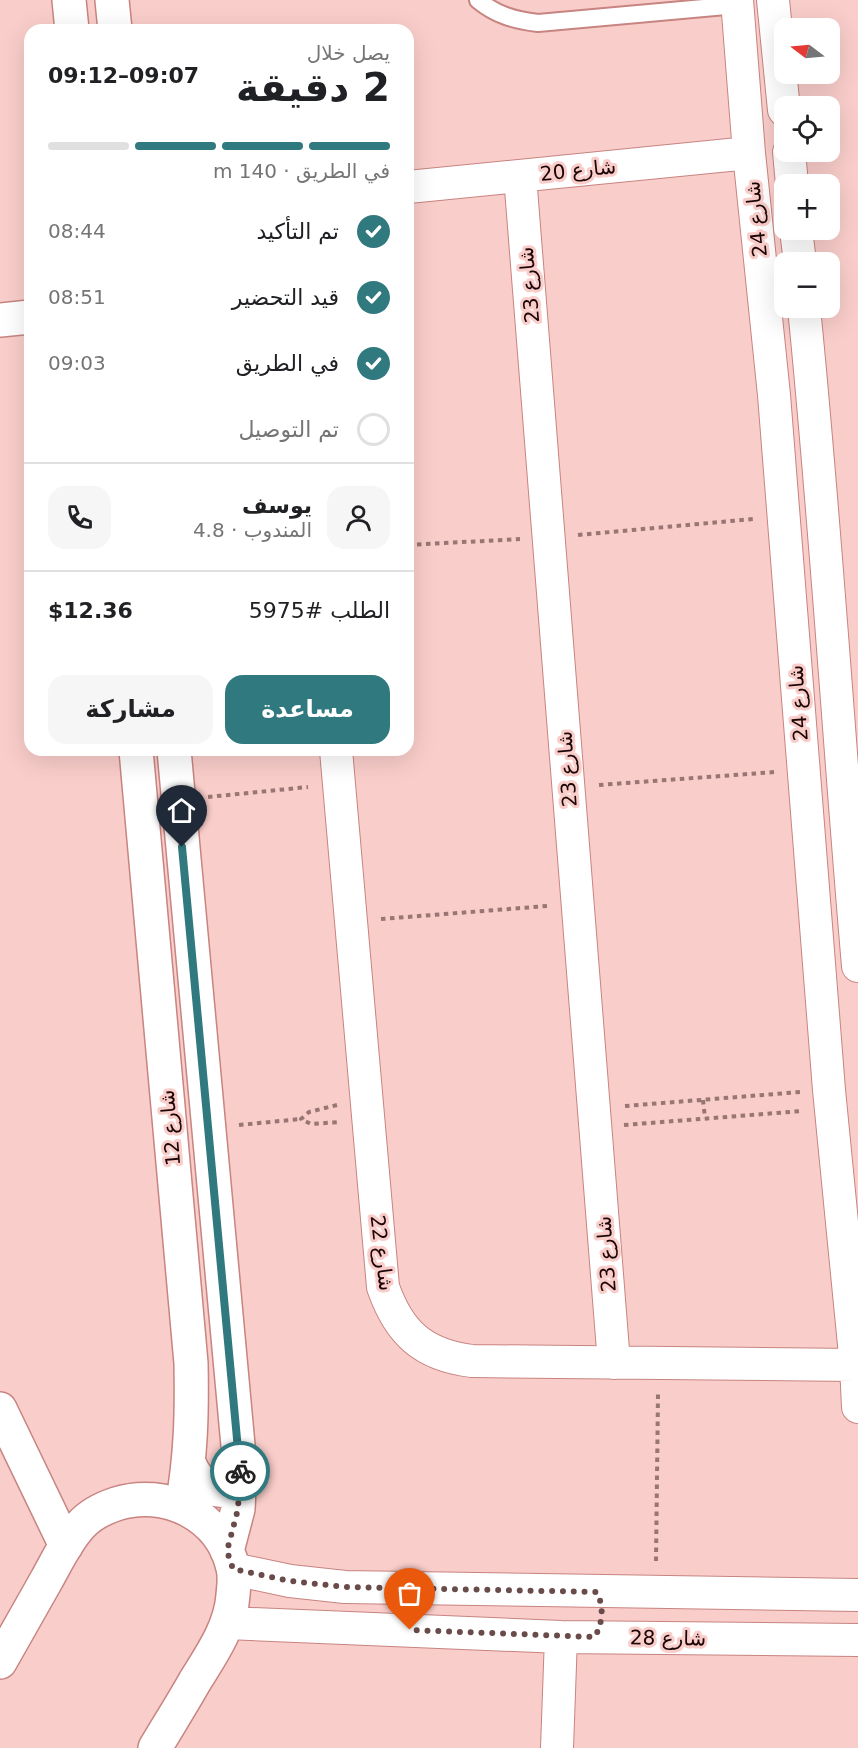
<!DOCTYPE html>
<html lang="ar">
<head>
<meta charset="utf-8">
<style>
	body { margin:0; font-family:"DejaVu Sans",Cairo,sans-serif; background:#f6f6f6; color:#202124; direction:rtl; height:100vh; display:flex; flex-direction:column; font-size:22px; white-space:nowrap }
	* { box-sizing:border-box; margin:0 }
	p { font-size:20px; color:#757577 }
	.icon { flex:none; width:33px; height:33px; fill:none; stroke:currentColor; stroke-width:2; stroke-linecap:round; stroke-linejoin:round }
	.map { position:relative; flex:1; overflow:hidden; direction:ltr }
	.side { position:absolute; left:24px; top:24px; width:390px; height:732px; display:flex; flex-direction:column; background:#fff; border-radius:18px; box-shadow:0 6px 24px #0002; direction:rtl }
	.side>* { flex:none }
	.needle { width:39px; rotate:286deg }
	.buttons { position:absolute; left:774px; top:18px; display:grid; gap:12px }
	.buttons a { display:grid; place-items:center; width:66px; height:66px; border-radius:12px; background:#fff; box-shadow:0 6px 24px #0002; font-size:30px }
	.pin { position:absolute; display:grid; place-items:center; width:51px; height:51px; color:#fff; margin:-62px -26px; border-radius:50% 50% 50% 0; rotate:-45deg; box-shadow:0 0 6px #0007 }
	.pin .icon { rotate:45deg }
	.courier { position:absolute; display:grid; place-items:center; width:60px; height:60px; margin:-30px; border:4px solid #30797f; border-radius:50%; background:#fff; color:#222; box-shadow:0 2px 8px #0007 }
	.headline em { font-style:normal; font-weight:700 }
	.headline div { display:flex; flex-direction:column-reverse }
	.headline { display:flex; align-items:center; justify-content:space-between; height:102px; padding:0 24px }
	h1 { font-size:39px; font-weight:700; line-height:45px }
	.bar { display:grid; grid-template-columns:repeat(4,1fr); gap:9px 6px; align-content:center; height:72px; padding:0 24px }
	.bar i { height:8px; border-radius:4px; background:#e0e0e0 }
	.bar .current { background:#30797f }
	.bar p { grid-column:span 4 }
	.line { display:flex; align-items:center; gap:15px; padding:0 24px; border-top:2px solid #e0e0e0 }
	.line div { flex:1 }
	.round { display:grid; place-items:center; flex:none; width:63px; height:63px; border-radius:18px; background:#f6f6f6 }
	ol { padding:0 24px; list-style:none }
	li { display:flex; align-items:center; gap:18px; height:66px }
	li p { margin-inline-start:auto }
	li .icon { padding:6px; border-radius:50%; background:#30797f; color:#fff; stroke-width:4 }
	li:last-child { color:#757577 }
	li i { width:33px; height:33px; border:3px solid #e0e0e0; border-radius:50% }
	.action { display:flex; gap:12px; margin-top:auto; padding:12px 24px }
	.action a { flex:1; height:69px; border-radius:18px; background:#30797f; color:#fff; font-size:24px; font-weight:700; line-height:69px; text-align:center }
	.action a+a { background:#f6f6f6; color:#202124 }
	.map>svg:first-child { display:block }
</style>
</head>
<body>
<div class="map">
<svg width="858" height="1748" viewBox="0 0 858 1748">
	<rect width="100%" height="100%" fill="#f9cdca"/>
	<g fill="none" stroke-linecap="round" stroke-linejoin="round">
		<g stroke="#c78480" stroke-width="20">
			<path id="service" d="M478,0C496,15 514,20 538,23L737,5"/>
		</g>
		<g stroke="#c78480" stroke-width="34">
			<path id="minor" d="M737,0L749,153L774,395L829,1090L856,1365L858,1407
				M773,0L784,110
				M789,152L792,184
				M520,176L614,1363
				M408,187L749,153
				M796,230L800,262
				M804,308C826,526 839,746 858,966
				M336,750L383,1287C399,1333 423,1355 472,1361L856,1365
				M233,1569L290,1581L345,1587L858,1595
				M227,1623L561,1637L858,1640
				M557,1748L561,1637"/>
		</g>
		<g stroke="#c78480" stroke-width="36">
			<path id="tertiary" d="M69,0L72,30
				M112,0L115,30
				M0,320L30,317
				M136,750L191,1363C192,1413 191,1456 182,1506
				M174,750L240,1467L238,1509L227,1551
				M0,1409L66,1546
				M190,1465C199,1487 217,1495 240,1488
				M0,1662C16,1634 31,1607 47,1579C57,1561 67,1540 81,1525C90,1515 104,1508 116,1504C165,1488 221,1515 233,1568C235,1576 234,1586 233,1595C231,1627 211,1655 195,1681C182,1704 168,1726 155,1748"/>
		</g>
		<path stroke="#987674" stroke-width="4" stroke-dasharray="4.5 4.5" stroke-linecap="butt" d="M578,535L753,519
			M408,545L520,539
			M599,785L775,772
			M208,797L308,787
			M381,919L547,906
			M703,1100L705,1118
			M337,1105L309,1112L301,1119L311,1124L340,1122
			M625,1106L800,1092
			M239,1125L301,1119
			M624,1125L802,1111
			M656,1561L658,1394"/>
		<use href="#service" stroke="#fff" stroke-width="16"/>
		<use href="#minor" stroke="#fff" stroke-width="32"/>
		<use href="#tertiary" stroke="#fff" stroke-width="33"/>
	</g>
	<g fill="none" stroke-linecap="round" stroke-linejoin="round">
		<path stroke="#694b4a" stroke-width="6" stroke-dasharray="0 10.8" d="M240,1471L238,1509L227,1551L233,1569L290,1581L345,1587L597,1592C604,1608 603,1621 595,1637L410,1630"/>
		<path stroke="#30797f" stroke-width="8" d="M182,847L240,1471"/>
	</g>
	<g text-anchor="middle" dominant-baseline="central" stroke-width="6" stroke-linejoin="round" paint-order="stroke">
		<g font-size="20" fill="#1b0505" stroke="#f9cdca">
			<text transform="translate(578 170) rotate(-6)">شارع 20</text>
			<text transform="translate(756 219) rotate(-96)">شارع 24</text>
			<text transform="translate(529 285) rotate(-95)">شارع 23</text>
			<text transform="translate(798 703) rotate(-94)">شارع 24</text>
			<text transform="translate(567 769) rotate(-94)">شارع 23</text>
			<text transform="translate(170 1128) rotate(-95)">شارع 12</text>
			<text transform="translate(382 1253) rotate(83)">شارع 22</text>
			<text transform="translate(606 1254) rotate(-94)">شارع 23</text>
			<text transform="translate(668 1638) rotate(1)">شارع 28</text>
		</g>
	</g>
</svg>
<div class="buttons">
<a><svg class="needle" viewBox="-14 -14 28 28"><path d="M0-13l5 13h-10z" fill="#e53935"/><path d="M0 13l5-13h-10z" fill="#757577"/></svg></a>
<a><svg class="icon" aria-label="locate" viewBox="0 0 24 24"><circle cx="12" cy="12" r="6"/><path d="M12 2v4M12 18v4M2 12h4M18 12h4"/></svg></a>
<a>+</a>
<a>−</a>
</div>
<div class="pin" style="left:410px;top:1630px;background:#ea580c"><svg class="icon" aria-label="bag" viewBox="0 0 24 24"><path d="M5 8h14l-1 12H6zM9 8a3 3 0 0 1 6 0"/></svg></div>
<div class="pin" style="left:182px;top:847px;background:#1f2937"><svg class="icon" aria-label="home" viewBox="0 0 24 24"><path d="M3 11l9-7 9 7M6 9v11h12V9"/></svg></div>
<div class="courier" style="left:240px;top:1471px"><svg class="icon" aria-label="bike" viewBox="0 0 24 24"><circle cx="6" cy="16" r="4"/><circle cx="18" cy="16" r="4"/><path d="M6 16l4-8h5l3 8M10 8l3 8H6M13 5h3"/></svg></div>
<section class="side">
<div class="headline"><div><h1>2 دقيقة</h1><p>يصل خلال</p></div><em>09:07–09:12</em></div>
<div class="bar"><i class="current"></i><i class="current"></i><i class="current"></i><i></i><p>في الطريق · 140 m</p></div>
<ol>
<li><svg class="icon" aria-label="check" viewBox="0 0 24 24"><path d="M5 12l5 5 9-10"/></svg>تم التأكيد<p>08:44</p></li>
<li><svg class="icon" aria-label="check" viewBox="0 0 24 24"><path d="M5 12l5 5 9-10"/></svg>قيد التحضير<p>08:51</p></li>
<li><svg class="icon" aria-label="check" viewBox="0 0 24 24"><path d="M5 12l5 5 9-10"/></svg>في الطريق<p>09:03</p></li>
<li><i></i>تم التوصيل</li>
</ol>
<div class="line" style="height:108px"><a class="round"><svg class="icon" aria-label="person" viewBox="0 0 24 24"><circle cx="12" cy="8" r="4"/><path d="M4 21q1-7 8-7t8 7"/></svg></a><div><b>يوسف</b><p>المندوب · 4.8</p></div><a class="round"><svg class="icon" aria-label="phone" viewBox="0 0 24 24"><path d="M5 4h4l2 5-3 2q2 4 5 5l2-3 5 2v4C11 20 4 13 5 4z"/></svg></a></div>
<div class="line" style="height:78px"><div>الطلب #5975</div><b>$12.36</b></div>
<div class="action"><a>مساعدة</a><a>مشاركة</a></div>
</section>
</div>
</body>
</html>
